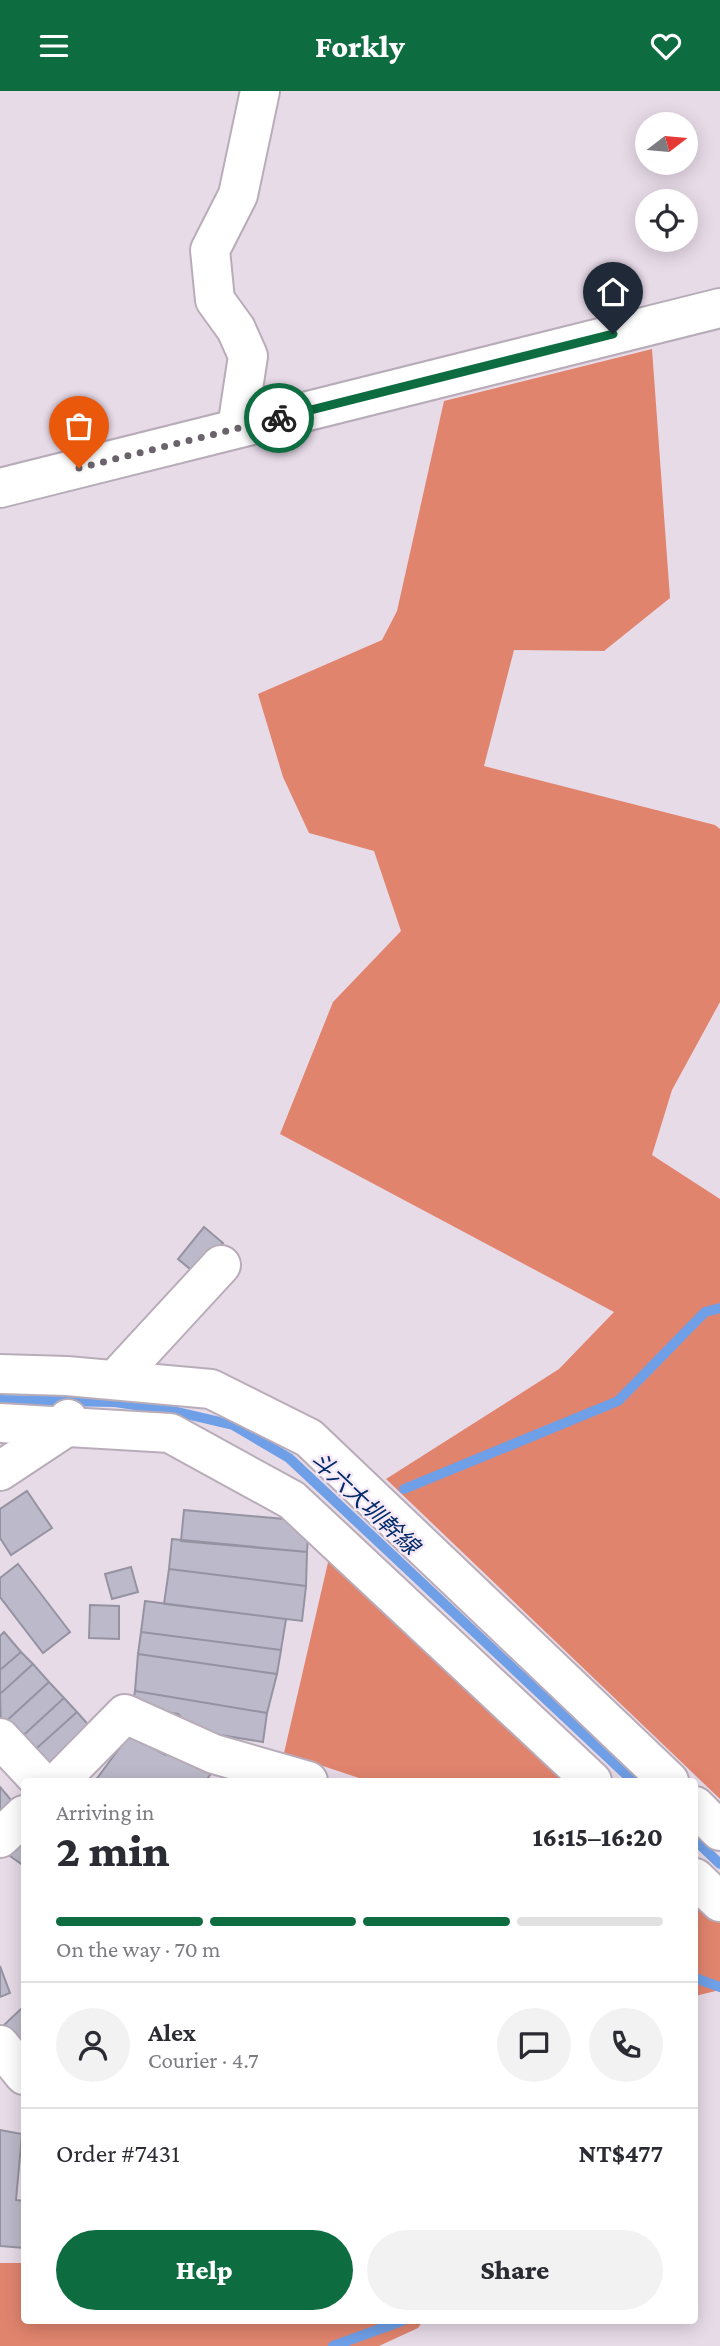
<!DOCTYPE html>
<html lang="en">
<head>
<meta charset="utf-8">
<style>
	body { margin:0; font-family:"Crimson Pro","Noto Sans TC",serif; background:#f2f2f3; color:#2b2b33; height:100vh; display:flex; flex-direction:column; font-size:26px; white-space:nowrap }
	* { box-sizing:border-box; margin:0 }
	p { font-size:23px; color:#7c7c81 }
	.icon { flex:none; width:38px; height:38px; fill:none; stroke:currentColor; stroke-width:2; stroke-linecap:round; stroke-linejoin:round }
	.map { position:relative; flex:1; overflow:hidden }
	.panel { position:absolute; left:21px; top:1687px; width:677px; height:546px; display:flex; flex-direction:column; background:#fff; border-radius:7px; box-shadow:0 4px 18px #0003 }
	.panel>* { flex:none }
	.needle { width:46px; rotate:74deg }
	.buttons { position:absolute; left:635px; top:21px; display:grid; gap:14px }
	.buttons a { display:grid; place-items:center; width:63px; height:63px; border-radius:50%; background:#fff; box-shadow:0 4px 18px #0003; font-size:35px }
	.pin { position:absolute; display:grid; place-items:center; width:60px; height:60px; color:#fff; margin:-72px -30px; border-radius:50% 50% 50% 0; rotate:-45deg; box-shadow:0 0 7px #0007 }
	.pin .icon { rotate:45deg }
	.courier { position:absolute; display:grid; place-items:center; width:70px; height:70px; margin:-35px; border:5px solid #0d6c40; border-radius:50%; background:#fff; color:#222; box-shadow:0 2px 9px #0007 }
	.summary em { font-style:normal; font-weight:800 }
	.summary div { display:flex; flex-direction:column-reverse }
	.summary { display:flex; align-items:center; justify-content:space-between; height:119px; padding:0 35px }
	h1 { font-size:46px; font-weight:800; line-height:52px }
	.bar { display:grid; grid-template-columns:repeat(4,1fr); gap:10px 7px; align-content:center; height:84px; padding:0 35px }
	.bar i { height:9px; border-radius:5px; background:#e1e1e2 }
	.bar .on { background:#0d6c40 }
	.bar p { grid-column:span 4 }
	.line { display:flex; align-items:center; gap:18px; padding:0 35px; border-top:2px solid #e1e1e2 }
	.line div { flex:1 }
	.round { display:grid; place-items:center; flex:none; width:74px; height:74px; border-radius:37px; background:#f2f2f3 }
	.primary-button { display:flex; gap:14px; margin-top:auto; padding:14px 35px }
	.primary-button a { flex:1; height:80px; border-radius:42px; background:#0d6c40; color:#fff; font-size:28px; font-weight:800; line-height:80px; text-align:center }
	.primary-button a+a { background:#f2f2f3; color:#2b2b33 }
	header { display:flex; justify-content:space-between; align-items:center; height:91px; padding:0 35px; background:#0d6c40; color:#fff; font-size:32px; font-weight:800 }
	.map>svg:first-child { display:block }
</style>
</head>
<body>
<header><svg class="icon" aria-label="menu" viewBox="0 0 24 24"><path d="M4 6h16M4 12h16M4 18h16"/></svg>Forkly<svg class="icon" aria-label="heart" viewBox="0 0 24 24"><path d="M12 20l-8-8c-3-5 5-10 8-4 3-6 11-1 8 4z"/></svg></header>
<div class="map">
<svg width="720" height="2255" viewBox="0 0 720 2255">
	<rect width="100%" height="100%" fill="#e8dbe8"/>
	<path fill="#e1846e" d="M652,258L670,507L604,560L514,559L484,675L715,734L720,738V911L672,999L652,1064L720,1108V1708L386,1388L559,1278L614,1221L280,1043L333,911L401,840L374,760L309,742L283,686L258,603L382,549L397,520L444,310Z
		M329,1467L568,1690H368L284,1662Z
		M695,1808L720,1832V1899L695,1905Z
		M0,2172H24V2230H423L418,2237L379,2255H0Z"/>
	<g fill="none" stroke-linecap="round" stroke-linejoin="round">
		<path stroke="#6f9fe7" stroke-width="10" d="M0,1309L115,1311L169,1319L233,1334L289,1367L633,1690
			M404,1398L618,1310L705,1221L720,1217
			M695,1749L720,1773
			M695,1887L720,1896
			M333,2255L402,2230"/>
	</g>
	<path fill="#bcbaca" stroke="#9593a2" stroke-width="2" d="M204,1136L223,1152L196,1183L178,1168Z
		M27,1400L52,1437L11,1464L0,1447V1418Z
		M184,1419L296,1429L308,1446L307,1461L181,1450Z
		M172,1448L307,1461L306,1495L169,1478Z
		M18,1473L70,1541L43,1562L0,1506V1487Z
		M131,1476L138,1501L112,1508L105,1483Z
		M169,1478L306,1495L302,1530L164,1513Z
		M145,1510L286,1528L281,1559L141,1541Z
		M90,1514L119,1515V1548L89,1547Z
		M4,1541L21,1561L0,1579V1545Z
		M141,1541L281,1559L277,1583L138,1563Z
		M21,1561L33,1573L0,1603V1579Z
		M138,1563L277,1583L267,1622L135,1600Z
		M33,1573L49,1591L1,1635L0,1603Z
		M49,1591L64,1607L16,1651L1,1635Z
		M135,1600L267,1622L263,1651L195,1640L178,1623L132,1616Z
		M64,1607L77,1621L28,1665L16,1651Z
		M77,1621L92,1638L45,1684L28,1665Z
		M130,1643L165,1664L174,1652L216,1675L206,1690H95Z
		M0,1696L16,1715L0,1729Z
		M24,1744V1775L10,1765Z
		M0,1875L10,1902L0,1906Z
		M24,1915V1956L4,1934Z
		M0,2039L22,2043L16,2109L24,2110V2157L0,2155Z"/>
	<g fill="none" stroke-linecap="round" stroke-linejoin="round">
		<g stroke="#b9acb9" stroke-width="42">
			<path id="minor" d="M237,337L248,265L236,238L215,209L210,159L238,104L260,0
				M0,397L720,217
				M0,1283L67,1285L211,1298L309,1347L669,1690
				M115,1289L221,1174
				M0,1332L170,1342L292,1409L592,1690
				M0,1380L68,1335V1328
				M0,1647L40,1690
				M59,1690L125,1623L214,1663L308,1690
				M695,1715L720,1740
				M0,1747L24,1724
				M695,1787L720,1811
				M0,1954L24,1984"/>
		</g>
		<use href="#minor" stroke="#fff" stroke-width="38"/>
	</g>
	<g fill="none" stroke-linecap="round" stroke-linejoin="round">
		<path stroke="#6b636b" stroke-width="7" stroke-dasharray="0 12.6" d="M79,377L279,327"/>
		<path stroke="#0d6c40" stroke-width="9" d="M279,327L613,243"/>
	</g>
	<g text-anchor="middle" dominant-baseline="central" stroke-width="5" stroke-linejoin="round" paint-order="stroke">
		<g font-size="23" font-style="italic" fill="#002b6a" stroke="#f6e8f5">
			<text transform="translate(365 1412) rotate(43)">斗六大圳幹線</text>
		</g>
	</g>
</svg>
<div class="buttons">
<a><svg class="needle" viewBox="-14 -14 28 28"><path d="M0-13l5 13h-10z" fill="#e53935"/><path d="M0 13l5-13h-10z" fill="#7c7c81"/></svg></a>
<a><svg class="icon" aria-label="locate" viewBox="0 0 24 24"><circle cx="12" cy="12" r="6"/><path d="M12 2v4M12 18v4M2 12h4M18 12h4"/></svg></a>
</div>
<div class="pin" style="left:79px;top:377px;background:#ea580c"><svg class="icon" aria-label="bag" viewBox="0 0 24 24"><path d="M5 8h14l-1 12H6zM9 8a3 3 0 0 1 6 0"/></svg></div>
<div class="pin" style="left:613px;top:243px;background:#1f2937"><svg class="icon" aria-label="home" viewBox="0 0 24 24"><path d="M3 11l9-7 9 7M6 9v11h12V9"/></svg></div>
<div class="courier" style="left:279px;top:327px"><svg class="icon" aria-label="bike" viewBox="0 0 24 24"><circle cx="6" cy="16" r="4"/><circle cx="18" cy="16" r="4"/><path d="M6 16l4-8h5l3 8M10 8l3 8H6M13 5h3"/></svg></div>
<section class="panel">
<div class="summary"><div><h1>2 min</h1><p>Arriving in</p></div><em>16:15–16:20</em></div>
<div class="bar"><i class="on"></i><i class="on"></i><i class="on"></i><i></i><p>On the way · 70 m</p></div>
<div class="line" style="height:126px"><a class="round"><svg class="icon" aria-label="person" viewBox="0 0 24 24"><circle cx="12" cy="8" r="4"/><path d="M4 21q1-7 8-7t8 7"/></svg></a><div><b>Alex</b><p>Courier · 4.7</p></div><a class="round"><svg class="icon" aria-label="chat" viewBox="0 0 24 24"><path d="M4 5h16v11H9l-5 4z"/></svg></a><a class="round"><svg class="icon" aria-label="phone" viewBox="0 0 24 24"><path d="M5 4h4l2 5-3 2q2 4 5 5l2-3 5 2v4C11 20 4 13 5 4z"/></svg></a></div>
<div class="line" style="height:91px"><div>Order #7431</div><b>NT$477</b></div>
<div class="primary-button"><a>Help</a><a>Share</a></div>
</section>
</div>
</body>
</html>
